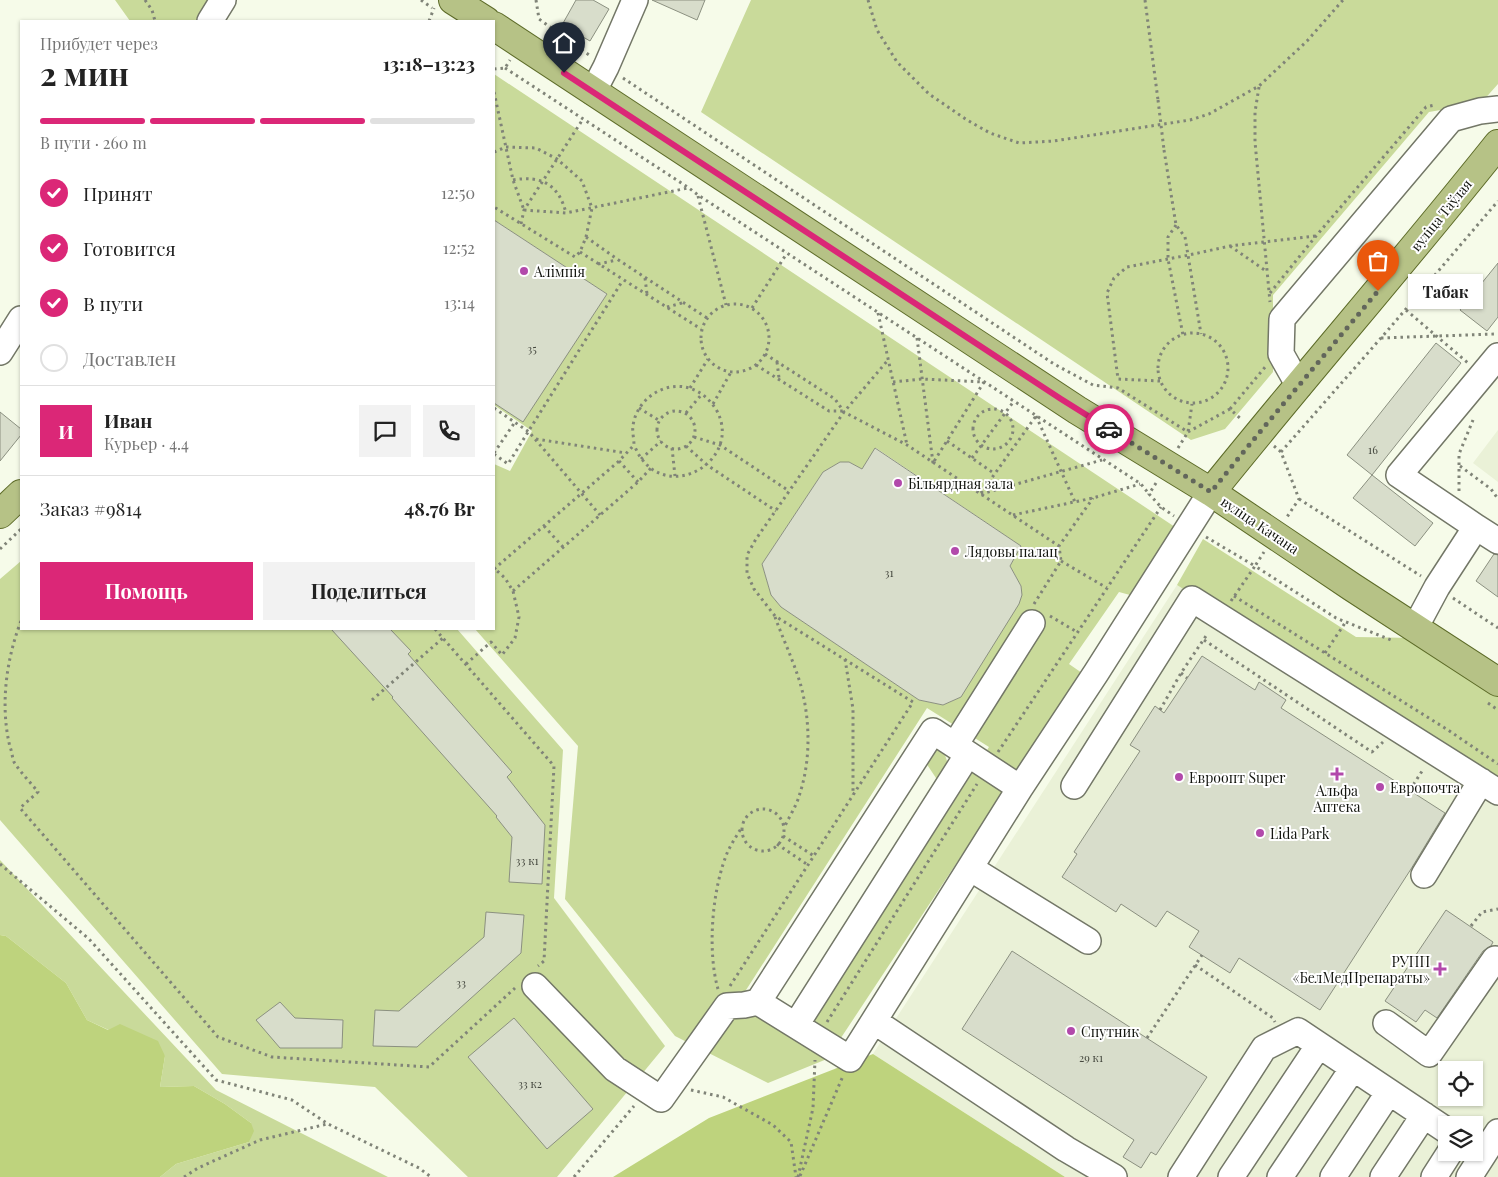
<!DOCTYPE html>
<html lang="ru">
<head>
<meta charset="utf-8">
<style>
	body { margin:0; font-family:"Playfair Display",serif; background:#f2f2f2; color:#222; height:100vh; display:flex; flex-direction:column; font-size:19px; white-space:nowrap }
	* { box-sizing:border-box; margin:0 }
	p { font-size:16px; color:#767676 }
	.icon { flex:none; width:28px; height:28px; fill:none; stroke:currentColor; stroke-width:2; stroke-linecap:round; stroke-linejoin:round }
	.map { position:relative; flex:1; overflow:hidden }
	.panel { position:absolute; left:20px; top:20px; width:475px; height:610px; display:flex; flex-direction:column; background:#fff; border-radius:0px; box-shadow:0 1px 4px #0004 }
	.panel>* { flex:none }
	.fabs { position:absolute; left:1438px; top:1061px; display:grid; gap:10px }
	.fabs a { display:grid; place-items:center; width:45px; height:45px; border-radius:0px; background:#fff; box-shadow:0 1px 4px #0004; font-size:25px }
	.pin { position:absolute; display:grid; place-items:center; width:42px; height:42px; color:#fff; margin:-51px -21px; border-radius:50% 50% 50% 0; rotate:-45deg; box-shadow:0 0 5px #0007 }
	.pin .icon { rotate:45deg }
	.courier { position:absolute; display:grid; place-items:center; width:50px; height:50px; margin:-25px; border:4px solid #db2777; border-radius:50%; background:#fff; color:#222; box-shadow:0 1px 6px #0007 }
	.bubble { position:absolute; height:35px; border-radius:0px; background:#fff; box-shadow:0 1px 4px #0004; font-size:16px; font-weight:700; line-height:35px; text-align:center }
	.summary em { font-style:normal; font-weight:700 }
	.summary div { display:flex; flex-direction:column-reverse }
	.summary { display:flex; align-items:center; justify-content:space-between; height:85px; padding:0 20px }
	h1 { font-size:32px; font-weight:700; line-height:38px }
	.bar { display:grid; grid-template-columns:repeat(4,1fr); gap:8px 5px; align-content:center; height:60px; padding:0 20px }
	.bar i { height:6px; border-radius:4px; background:#e0e0e0 }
	.bar .on { background:#db2777 }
	.bar p { grid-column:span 4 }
	.line { display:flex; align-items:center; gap:12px; padding:0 20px; border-top:1px solid #e0e0e0 }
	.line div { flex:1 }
	.round { display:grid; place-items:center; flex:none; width:52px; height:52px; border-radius:0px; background:#f2f2f2 }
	ol { padding:0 20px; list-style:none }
	li { display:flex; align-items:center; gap:15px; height:55px }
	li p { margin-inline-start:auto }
	li .icon { padding:5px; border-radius:50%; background:#db2777; color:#fff; stroke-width:4 }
	li:last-child { color:#767676 }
	li i { width:28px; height:28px; border:2px solid #e0e0e0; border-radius:50% }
	.action { display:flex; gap:10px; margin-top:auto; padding:10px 20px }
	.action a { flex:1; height:58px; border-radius:0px; background:#db2777; color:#fff; font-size:20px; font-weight:700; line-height:58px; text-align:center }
	.action a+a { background:#f2f2f2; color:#222 }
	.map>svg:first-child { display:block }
</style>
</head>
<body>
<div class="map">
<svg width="1498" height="1177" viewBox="0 0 1498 1177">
	<rect width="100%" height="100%" fill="#f6fbe9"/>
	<path fill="#eaf1d7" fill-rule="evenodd" d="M1498,430V482L1473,463Z
		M1177,585L1498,793V1177H1065L873,1054ZM1446,1070H1474V1098H1446ZM1446,1125H1474V1152H1446Z"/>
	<path fill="#c9da9a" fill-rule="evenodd" d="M115,0H234L221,21H130Z
		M751,0H1498V84L1481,103L1429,112L1273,295V372L1225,429L1191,440L701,112Z
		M494,74L1175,527L1130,595L1119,592L1069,664L1082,673L827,1059L768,1083L675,1036L565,899L578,746L475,629H494V464L510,471L532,431L494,405V403L522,421L607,294L494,220ZM876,448L1021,546L1010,566L1021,586L961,697L943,705L919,700L781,607L771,595L762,564L823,472L840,462H849L862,469ZM927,708L989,747L806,1032L739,1001Z
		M1203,539L1356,637L1416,638L1498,695V793L1177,585Z
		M21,561V629H457L563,750L554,898L665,1046L557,1177H468L375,1087L222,1074L0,820V579Z
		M934,749L944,752L948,764L938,781L924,760Z
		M0,860L216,1090L388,1177H160L176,1164L249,1142L251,1123L225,1104L194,1086L160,1087L165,1056L87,1020L66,983L6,936L0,935Z"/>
	<path fill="#bed37d" d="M0,935L6,936L66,983L87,1020L108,1030L120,1024L158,1041L165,1056L160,1087L194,1086L225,1104L251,1123L254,1131L249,1142L176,1164L160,1177H0Z
		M873,1054L1065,1177H613L709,1118Z"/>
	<path fill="#d8ddcb" stroke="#8b9080" d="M576,0H593L609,9L590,41L562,25Z
		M652,0H705L697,20Z
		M494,220L607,294L523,422L494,403Z
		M1498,263V317L1487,331L1460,310Z
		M1436,343L1461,363L1372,475L1347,455Z
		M0,412L21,429V435L0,461Z
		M875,448L1021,546L1010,566L1021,586L1022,595L1019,604L961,697L943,705L919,700L781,607L771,595L762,564L823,472L840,462H849L862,469Z
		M1372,475L1433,523L1415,546L1353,498Z
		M1494,554L1498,555V597L1476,581Z
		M331,629H390L411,651L408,654L512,772L507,777L545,825L542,884L509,882L512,837L496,817L497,816L392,698L393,697Z
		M1202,656L1255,690L1259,682L1286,700L1281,708L1445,813L1411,869L1320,1010L1239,958L1230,973L1189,947L1199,931L1167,911L1156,927L1121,904L1116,912L1062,877L1077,854L1074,852L1140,751L1130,745L1155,706L1164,713Z
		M1446,910L1493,942L1491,946L1483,951L1437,1018L1425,1010L1416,1022L1385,1001Z
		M486,912L524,915L521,953L417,1047L373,1046L375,1010L399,1011L484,937Z
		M1012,951L1207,1077L1156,1155L1151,1152L1141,1168L1123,1157L1134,1140L962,1029Z
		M280,1002L295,1018L343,1020L342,1048H280L256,1020Z
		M514,1018L593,1109L547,1149L468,1057Z"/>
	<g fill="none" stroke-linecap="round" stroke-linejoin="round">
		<g stroke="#737767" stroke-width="28">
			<path id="minor" d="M210,21L223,0
				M593,92L606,67L635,0
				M0,352L21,319
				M1299,386L1281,354L1282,319L1451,119L1480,111L1498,109
				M1476,527L1399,475L1498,356
				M1415,628L1437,587L1476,527L1498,541
				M955,745L1032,623
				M1074,786L1192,599L1498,792
				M970,868L1088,941
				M1424,875L1481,781
				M535,986L615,1069L661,1099L727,1006L744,1005L758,1002L933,731L1020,788
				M758,1002L850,1059L1020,788L1096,673L1211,492
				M874,1021L1066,1149L1114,1177
				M1386,1023L1429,1054L1495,959L1498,961
				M796,1025L968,754
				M1181,1177L1264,1048L1298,1031L1446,1130
				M1231,1177L1319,1045
				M1280,1177L1353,1068
				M1333,1177L1389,1092
				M1383,1177L1424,1115
				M1434,1177L1450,1152
				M1469,1177L1498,1132"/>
		</g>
		<g stroke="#5d6b28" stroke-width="30">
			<path id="major" d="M453,0L486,21
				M494,26L1077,410L1211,492L1352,587L1498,682
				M1211,492C1305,375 1404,262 1498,144
				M0,514L21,494"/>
		</g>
		<path stroke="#808478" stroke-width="3" stroke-dasharray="2.5 4" stroke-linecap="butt" d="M145,0L152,10L155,21
			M421,0L432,8
			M536,0L539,19L589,55
			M868,0L877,30L897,62L929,94L967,120L990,133L1019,143L1054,141L1190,120L1209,114L1259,86L1307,41L1343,0
			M1145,0L1158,100
			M429,21L434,8
			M505,68L689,188L698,195L1141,484L1149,494
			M494,69L505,68L510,60
			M623,78L1054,364L1093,385L1118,388L1188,432
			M1259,87L1255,112V142L1270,302
			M494,92L513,180L524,210
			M1164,150L1176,225L1185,237L1201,334
			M494,152L506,147L536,148L557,159L582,181L592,208L586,237L580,252L575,257L494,207
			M513,180C542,175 559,185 566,213
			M698,196L726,305
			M524,210L566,213L688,188
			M521,224L524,210L583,119
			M1176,225L1168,237V259L1183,335
			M586,237L617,259L707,318
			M1230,246L1266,271
			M580,252L701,329
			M598,264L617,260
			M645,278L647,294
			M1270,293L1316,236L1426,107L1435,105
			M701 338a34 34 0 1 1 68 0a34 34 0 1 1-68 0Z
			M667,307L682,303
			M752,308L787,253
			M1406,310L1468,363
			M878,313L907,445
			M1158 368a35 35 0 1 1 70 0a35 35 0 1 1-70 0Z
			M917,338L933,463
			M1381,338L1495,334
			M765,354L835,399L844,412L907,445L1059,546
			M777,362L779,378
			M756,365L829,411H844
			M1160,381L1118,379L1107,293L1114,278L1127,267L1189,255L1230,246L1316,236
			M893,382L922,379L984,382L933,463
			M690,388L708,359
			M713,404L731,372
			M494,408L529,432L600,515
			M639,408L660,421
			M1230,409L1266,366
			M973 429a20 20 0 1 1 40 0a20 20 0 1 1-40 0Z
			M657 430a19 19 0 1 1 38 0a19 19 0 1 1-38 0Z
			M686,413L702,394
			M1036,416L1075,502
			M1188,432L1230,409L1242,420
			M694,437L720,445L789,491
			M536,439L626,453
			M947,441L995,474
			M686,446L707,465L776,511
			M1274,446L1281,452L1299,499L1287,517
			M672,448L675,476
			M1178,448L1188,432L1192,404
			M1281,452L1388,330L1498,201
			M494,453L515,422
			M494,454L508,464L623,280
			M972,458L1014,401
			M641,459L661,441
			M619,461L638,482
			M1460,466L1491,489L1498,499
			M1156,483L1149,494L1161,507L1174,516
			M1459,491V454L1473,420
			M981,493L1036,416
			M981,494L1102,460
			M1299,499L1421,576
			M1013,515L1093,498L1140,484
			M544,526L563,547
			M1206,537L1255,566L1264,552
			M0,549L21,529
			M1061,561L1107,588
			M494,569L619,461L634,445C634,439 632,431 633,426C636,399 666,379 692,389C703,393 711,401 717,411C742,459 672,502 641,458C638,454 636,449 634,445
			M513,591L638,482L651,468
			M1234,596L1448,730L1498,764
			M1453,598L1498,628
			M1231,601L1255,566L1336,618L1391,640
			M1034,604L1061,561L1059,546L1093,498
			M1050,616L1077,632
			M775,617C783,639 794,662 801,686C810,720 811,759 800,793C797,805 789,817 784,828
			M21,621C6,660 0,706 10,747C12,751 12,757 14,762C20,772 31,783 38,792L20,808L218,1037L272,1057L429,1067L515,988
			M435,629L554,766L544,961L538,966
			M1204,640L1372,752L1383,742
			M1325,653L1345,623
			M845,659L853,709V795
			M466,664L491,642L502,655L515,638L519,617L513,591L505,578L495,569
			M1181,673L1187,678
			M372,700L443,638
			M1488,703L1498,710
			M1160,710L1181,673L1208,633
			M998,752L1161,507
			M1410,790L1424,768
			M742 830a21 21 0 1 1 42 0a21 21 0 1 1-42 0Z
			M783,836L814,856
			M777,844L808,865
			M0,864L89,939L216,1080L292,1100L328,1124L419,1168L431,1177
			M1471,926L1482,912L1498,909
			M1195,965L1273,1018L1275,1022
			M730,986L913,702L775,616L754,589L747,573V555L756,539L844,412L888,360
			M718,989C707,951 712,888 728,851C732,843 737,835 742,827
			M827,1022L977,784
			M1147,1038L1202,955
			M691,1090L723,1097L773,1125L791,1142L796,1177
			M800,1176L843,1076
			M184,1177L198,1168L260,1140L327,1124
			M574,1177L634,1106
			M798,1177L813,1108L815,1060"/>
		<use href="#minor" stroke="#fff" stroke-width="25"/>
		<use href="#major" stroke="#b6c286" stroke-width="28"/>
		<path stroke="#808478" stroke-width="3" stroke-dasharray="2.5 4" stroke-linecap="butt" d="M1158,100L1164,150"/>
	</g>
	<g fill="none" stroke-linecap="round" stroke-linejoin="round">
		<path stroke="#62665b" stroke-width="5" stroke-dasharray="0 9" d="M1109,429L1211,492L1259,433L1378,291"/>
		<path stroke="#db2777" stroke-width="6" d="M564,73L1061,399L1109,429"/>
	</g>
	<g fill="#b249ab" stroke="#fff" stroke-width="2">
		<circle cx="524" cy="271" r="5"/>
		<circle cx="898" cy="483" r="5"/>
		<circle cx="955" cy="551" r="5"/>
		<path d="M1334.5 766.5h5v5h5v5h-5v5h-5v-5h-5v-5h5z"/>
		<circle cx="1179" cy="777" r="5"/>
		<circle cx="1380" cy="787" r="5"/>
		<circle cx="1260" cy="833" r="5"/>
		<path d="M1437.5 961.5h5v5h5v5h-5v5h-5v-5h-5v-5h5z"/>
		<circle cx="1071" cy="1031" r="5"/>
	</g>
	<g text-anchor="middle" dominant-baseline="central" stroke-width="4" stroke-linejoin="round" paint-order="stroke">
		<g font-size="11" fill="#44473e">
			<text x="532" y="348">35</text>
			<text x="1373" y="449">16</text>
			<text x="889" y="572">31</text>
			<text x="527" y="860">33 к1</text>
			<text x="461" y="982">33</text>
			<text x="1091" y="1057">29 к1</text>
			<text x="530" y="1083">33 к2</text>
		</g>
		<g font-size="14" fill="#13150f" stroke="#fff">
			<text transform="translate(1441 215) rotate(-51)">вуліца Таўлая</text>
			<text transform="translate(1260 525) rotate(34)">вуліца Качана</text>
		</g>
		<g font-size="14" fill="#13150f" stroke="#fff" text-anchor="start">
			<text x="534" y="271">Алімпія</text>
			<text x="908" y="483">Більярдная зала</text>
			<text x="965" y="551">Лядовы палац</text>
			<text x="1189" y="777">Евроопт Super</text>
			<text x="1390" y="787">Европочта</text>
			<text x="1337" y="790" text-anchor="middle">Альфа<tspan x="1337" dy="16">Аптека</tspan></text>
			<text x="1270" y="833">Lida Park</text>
			<text x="1430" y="961" text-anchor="end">РУПП<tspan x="1430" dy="16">«БелМедПрепараты»</tspan></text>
			<text x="1081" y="1031">Спутник</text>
		</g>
	</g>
</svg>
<div class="fabs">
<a><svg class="icon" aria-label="locate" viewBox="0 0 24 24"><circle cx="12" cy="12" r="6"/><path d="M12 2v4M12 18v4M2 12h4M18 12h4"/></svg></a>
<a><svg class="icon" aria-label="layers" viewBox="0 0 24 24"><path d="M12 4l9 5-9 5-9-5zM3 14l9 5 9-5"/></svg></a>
</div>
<div class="pin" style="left:1378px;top:291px;background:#ea580c"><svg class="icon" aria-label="bag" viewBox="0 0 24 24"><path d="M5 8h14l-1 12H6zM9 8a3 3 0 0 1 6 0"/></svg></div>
<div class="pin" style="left:564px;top:73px;background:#1f2937"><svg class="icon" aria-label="home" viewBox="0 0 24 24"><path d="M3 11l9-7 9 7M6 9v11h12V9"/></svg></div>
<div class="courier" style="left:1109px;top:429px"><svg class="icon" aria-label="car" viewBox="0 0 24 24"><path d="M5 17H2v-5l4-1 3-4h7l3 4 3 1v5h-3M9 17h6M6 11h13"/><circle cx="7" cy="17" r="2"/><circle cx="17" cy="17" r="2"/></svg></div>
<div class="bubble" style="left:1408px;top:274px;width:75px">Табак</div>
<section class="panel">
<div class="summary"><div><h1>2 мин</h1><p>Прибудет через</p></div><em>13:18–13:23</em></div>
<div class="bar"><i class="on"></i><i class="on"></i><i class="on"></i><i></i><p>В пути · 260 m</p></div>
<ol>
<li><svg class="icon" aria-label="check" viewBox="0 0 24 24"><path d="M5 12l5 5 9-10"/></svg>Принят<p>12:50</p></li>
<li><svg class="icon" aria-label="check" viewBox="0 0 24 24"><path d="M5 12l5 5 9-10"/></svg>Готовится<p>12:52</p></li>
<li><svg class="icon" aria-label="check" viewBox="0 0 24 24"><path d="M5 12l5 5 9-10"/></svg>В пути<p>13:14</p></li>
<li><i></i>Доставлен</li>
</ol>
<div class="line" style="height:90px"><b class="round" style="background:#db2777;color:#fff">И</b><div><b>Иван</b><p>Курьер · 4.4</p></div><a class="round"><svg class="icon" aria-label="chat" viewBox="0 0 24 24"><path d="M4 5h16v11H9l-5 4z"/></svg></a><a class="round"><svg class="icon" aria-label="phone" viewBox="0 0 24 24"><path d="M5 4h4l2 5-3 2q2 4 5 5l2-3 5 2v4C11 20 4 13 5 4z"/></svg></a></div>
<div class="line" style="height:65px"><div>Заказ #9814</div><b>48.76 Br</b></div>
<div class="action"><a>Помощь</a><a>Поделиться</a></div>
</section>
</div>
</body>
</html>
